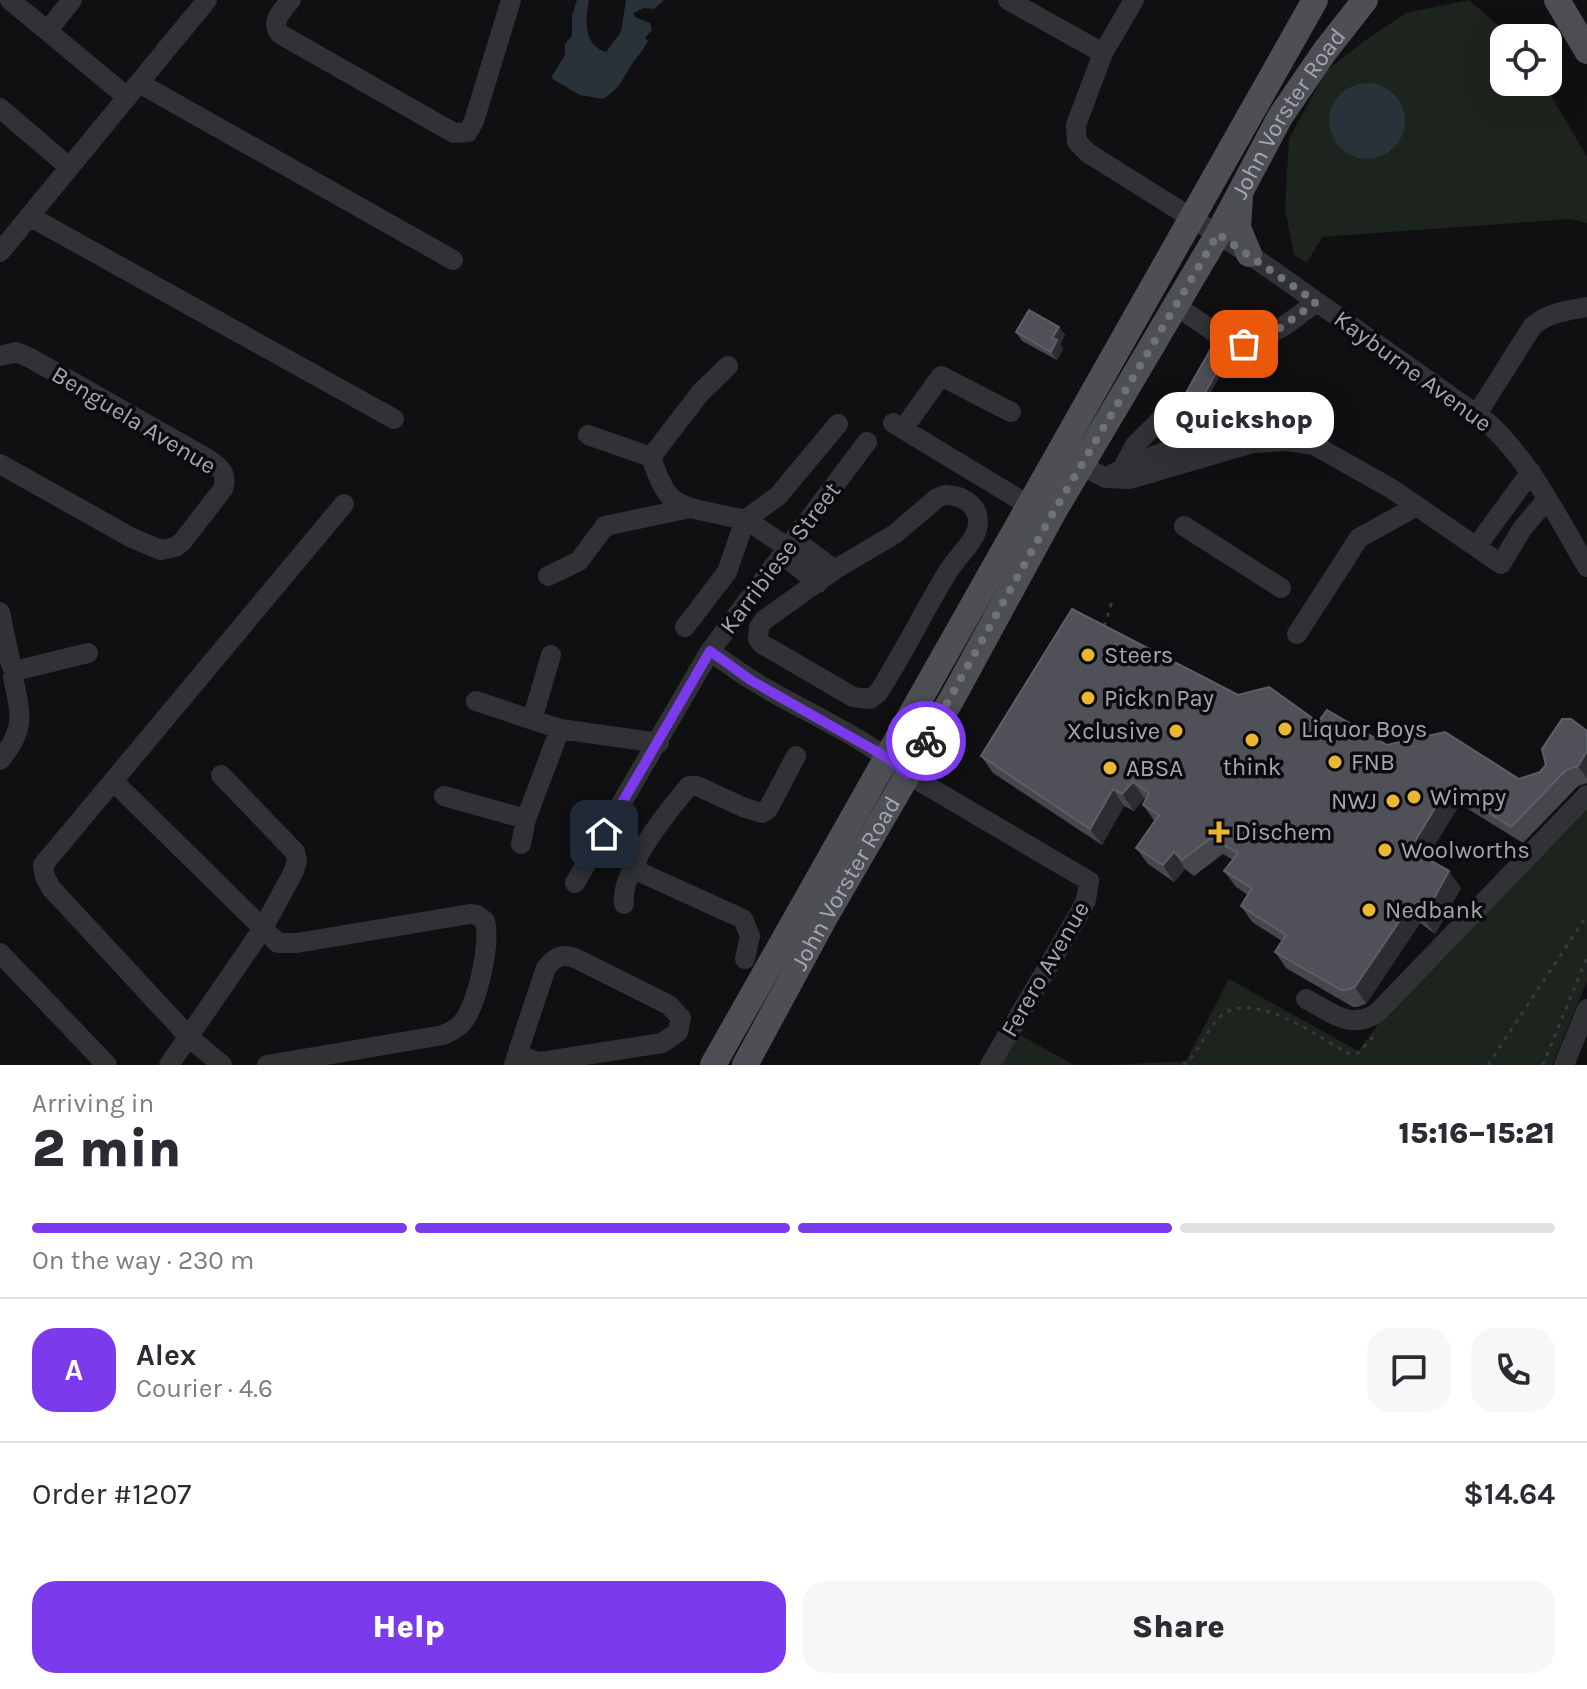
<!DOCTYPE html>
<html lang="en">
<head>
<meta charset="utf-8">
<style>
	body { margin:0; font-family:Karla,sans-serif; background:#f7f7f7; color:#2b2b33; height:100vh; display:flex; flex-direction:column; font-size:30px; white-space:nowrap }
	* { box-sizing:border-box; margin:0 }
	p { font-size:26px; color:#7c7c81 }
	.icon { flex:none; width:44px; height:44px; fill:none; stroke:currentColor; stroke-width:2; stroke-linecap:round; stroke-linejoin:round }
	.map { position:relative; height:1065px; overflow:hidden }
	.details { display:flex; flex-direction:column; background:#fff; flex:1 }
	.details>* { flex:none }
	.tools { position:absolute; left:1490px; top:24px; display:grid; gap:16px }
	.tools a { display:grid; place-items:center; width:72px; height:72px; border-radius:16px; background:#fff; box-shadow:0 8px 32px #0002; font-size:40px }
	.pin { position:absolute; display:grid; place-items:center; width:68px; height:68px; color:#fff; margin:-34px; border-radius:16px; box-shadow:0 4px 12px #0006 }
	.courier { position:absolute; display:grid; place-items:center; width:80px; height:80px; margin:-40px; border:6px solid #7c3aed; border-radius:50%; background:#fff; color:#222; box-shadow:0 2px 10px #0007 }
	.bubble { position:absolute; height:56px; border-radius:24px; background:#fff; box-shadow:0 8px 32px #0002; font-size:26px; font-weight:800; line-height:56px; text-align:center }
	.summary em { font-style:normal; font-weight:800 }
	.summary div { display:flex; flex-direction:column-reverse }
	.summary { display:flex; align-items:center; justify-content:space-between; height:136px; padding:0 32px }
	h1 { font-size:52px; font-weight:800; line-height:60px }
	.bar { display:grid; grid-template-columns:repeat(4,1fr); gap:12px 8px; align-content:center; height:96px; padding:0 32px }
	.bar i { height:10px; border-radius:6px; background:#e1e1e2 }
	.bar .selected { background:#7c3aed }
	.bar p { grid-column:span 4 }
	.line { display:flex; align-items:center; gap:20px; padding:0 32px; border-top:2px solid #e1e1e2 }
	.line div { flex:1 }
	.round { display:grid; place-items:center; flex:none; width:84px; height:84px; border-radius:24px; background:#f7f7f7 }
	.cta { display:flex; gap:16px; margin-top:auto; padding:16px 32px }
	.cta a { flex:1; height:92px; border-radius:24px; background:#7c3aed; color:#fff; font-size:32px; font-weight:800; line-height:92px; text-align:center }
	.cta a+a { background:#f7f7f7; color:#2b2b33 }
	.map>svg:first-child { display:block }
</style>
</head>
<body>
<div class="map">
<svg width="1587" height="1065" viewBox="0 0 1587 1065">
	<rect width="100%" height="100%" fill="#101012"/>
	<path fill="#1d241e" d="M1469,0L1512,38H1504V82H1543L1587,157V223L1571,219L1322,237L1307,263L1294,255L1285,209L1289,139L1326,71L1364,41L1406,13Z
		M1587,804V981L1552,1065H1110L1186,1061L1229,979L1358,1051L1386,1014Z
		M1011,1030L1074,1065H991Z"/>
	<path fill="#2a3239" d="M577,0H589C585,19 583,45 606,52L621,32L626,0H664L654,9L644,8L633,13L635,17L650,23L652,30L645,38L648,41C643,51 638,55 632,64C621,80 621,88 603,99L580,95L551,78L565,55V44L572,36V16Z
		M1329 121a38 38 0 1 1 76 0a38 38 0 1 1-76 0Z"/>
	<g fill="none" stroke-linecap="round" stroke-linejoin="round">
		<path stroke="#37393d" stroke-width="3" stroke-dasharray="4 6" stroke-linecap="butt" d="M1104,626L1113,599
			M1183,1065C1201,1053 1208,1022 1227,1012C1260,994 1319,1037 1347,1053H1358L1377,1033
			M1488,1065L1587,915
			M1543,1065L1587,957"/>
		<path stroke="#313236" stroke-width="20" d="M10,0L127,97
			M291,0C282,11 270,21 280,34L454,133L468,132L474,121L511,0
			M1008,0L1103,53
			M1134,0L1103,53L1076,125L1077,142L1088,153L1249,254L1487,422C1531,462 1557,516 1587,567
			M48,30L72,0
			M139,83L453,260
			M0,108L69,167
			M29,216L394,419
			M0,252L207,0
			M1175,305L1223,338
			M1238,345C1267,341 1293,320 1316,302
			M0,356L16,352L30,358L208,459C220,467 228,473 223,489L182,542L175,547L161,550L132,538L0,464
			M1477,414L1532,327C1548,312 1566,311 1587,307
			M893,423L1030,506
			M903,429L941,376L1011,412
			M588,435L651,457L701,392L728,366
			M651,457C668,506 673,504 722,515C730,517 740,518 747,521C762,529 774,540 790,548
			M1071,460L1106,478L1130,479L1253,443L1287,441L1314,445L1392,489L1501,564L1522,529L1547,499
			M1124,466L1135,445L1159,421L1192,408
			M1106,478C1131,462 1201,436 1230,439
			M945,495C965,495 982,508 977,529C973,544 957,557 949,570C924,610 904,653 878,693L870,699L853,697L762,644L758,639L759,627L764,620L834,570L895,534L937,498Z
			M1184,526L1281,588
			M795,540L834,570
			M1476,547L1531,472
			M784,556L818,583
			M548,576L579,561L605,526L690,508
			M0,612L11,665
			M685,627L727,572L745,520L778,496L838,424
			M1297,634L1359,538L1415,507
			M710,651C724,661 737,671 752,680C803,712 861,734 907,774L1089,881L1086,900L1079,914L990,1065
			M19,670L88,653
			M476,701L560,729L659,743
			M532,720L551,655
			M0,760C26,729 21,715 13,677
			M114,782L278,943H297L470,914L477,915L485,921C491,943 477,1009 460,1025C455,1030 449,1032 443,1035L267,1065
			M444,796L526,819
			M604,834L638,858
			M521,844L526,819L560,729
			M633,869L743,919L750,936L745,959
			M575,883L710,651L867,442
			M624,904C620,870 667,812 689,786H697L745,808L762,813L768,809L796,756
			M0,953L107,1065
			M1306,999C1332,1013 1351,1031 1378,1012L1587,795
			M169,1065L262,930L294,871L297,861L295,852L221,775
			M222,1065L190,1038L51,888L45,877L43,865L344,504
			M514,1065L517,1055L546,968C555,956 563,953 577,959L669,1005L681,1018L678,1032L662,1043L547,1061L538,1062L517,1055
			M1564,1065L1587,1009"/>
		<g stroke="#4e4f55" stroke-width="26">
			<path d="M1557,0L1587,51"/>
			<path d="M1240,197L1238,228L1249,254"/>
			<path d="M713,1065L1315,0"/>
			<path id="s1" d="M745,1065L824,919L954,695L1053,513L1218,234L1280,117L1325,51L1365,0"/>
		</g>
	</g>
	<path fill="#46474d" d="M1016,332L1065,335L1060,344L1063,349L1057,360L1022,341Z
		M1231,356L1204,404L1199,397L1190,396L1187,391Z
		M1238,695L1387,745L1519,779L1540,772L1587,731V783L1578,786L1523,843L1460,804L1426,858L1461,888L1435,934L1420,923L1366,1004L1357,1007H1353L1286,968L1275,952L1282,941L1252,922L1241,906L1248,895L1236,887L1224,871L1233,860L1223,854L1194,876L1185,869L1174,882L1148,864L1136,848L1155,822L1143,805L1146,799L1144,798L1134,811L1124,806L1102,845L993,773L981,756Z"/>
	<path fill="#2c2d31" d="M1059,327L1065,335L1060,344L1063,349L1057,360L1051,352L1052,338Z
		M1228,352L1231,356L1204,404L1201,400Z
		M1587,751V778L1578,766Z
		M1133,782L1144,798L1134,811L1122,794Z
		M1448,787L1460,804L1422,866L1410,849Z
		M1113,789L1124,806L1102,845L1090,829Z
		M1174,852L1185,869L1174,882L1163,865Z
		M1449,871L1461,888L1435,934L1423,918Z
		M1409,907L1420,923L1366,1004L1355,987Z"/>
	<path fill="#505158" stroke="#5d5f66" stroke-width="2" d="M1029,310L1059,327L1052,338L1057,340L1051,352L1016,332Z
		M1213,345L1224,346L1228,352L1201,400L1196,393L1187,391Z
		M1072,609L1238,695L1269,687L1318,722L1327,710L1387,745L1445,732L1519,779L1540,772L1546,765L1542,749L1562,719H1571L1587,731V751L1578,766L1566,770L1511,827L1448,787L1410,849L1449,871L1423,918L1409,907L1355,987L1346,990H1341L1275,952L1286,935L1241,906L1252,888L1224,871L1238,853L1211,838L1182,860L1174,852L1163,865L1136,848L1159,815L1143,805L1149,793L1133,782L1122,794L1113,789L1090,829L981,756Z"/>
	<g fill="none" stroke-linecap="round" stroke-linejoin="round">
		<path stroke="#6f727a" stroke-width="8" stroke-dasharray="0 14.4" d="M926,741L1053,513L1218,234L1316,302L1280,328L1244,344"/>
		<path stroke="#7c3aed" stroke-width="10" d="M604,834L710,651L752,681L888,758L907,774L926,741"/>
	</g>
	<g fill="#eab730" stroke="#0b0b0d" stroke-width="3">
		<circle cx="1088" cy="655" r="8"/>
		<circle cx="1088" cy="698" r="8"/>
		<circle cx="1285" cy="729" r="8"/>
		<circle cx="1176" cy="731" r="8"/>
		<circle cx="1252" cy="740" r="8"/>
		<circle cx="1335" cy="762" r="8"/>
		<circle cx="1110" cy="768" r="8"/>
		<circle cx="1414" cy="797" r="8"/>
		<circle cx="1393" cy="801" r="8"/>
		<path d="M1215 820h8v8h8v8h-8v8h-8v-8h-8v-8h8z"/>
		<circle cx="1385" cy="850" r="8"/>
		<circle cx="1369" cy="910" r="8"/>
	</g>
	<g text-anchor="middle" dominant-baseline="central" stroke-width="7" stroke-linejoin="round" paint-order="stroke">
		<g font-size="24" fill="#a2a6b2" stroke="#0b0b0d">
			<text stroke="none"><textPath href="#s1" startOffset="1096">John Vorster Road</textPath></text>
			<text transform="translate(1413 371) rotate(36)">Kayburne Avenue</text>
			<text transform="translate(134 420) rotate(31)">Benguela Avenue</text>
			<text transform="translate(780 558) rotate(-53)">Karribiese Street</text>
			<text stroke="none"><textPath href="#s1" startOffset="208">John Vorster Road</textPath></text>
			<text transform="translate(1045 969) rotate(-60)">Ferero Avenue</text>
		</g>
		<g font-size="24" fill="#a2a6b2" stroke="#0b0b0d" text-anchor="start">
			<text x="1104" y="655">Steers</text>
			<text x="1104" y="698">Pick n Pay</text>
			<text x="1301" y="729">Liquor Boys</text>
			<text x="1160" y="731" text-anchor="end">Xclusive</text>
			<text x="1351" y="762">FNB</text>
			<text x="1252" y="767" text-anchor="middle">think</text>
			<text x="1126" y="768">ABSA</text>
			<text x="1430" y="797">Wimpy</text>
			<text x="1377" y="801" text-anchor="end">NWJ</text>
			<text x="1235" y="832">Dischem</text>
			<text x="1401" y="850">Woolworths</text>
			<text x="1385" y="910">Nedbank</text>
		</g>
	</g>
</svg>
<div class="tools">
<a><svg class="icon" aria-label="locate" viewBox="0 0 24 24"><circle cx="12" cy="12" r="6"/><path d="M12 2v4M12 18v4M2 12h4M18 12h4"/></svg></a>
</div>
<div class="pin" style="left:1244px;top:344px;background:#ea580c"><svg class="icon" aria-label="bag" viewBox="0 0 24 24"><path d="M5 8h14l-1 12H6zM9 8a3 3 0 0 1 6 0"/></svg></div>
<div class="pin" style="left:604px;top:834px;background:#1f2937"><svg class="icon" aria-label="home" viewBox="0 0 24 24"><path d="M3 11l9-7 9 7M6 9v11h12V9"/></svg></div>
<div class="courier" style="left:926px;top:741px"><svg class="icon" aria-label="bike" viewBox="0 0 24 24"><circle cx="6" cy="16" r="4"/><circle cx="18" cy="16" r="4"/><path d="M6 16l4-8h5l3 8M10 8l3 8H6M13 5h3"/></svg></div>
<div class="bubble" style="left:1154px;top:392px;width:180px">Quickshop</div>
</div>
<section class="details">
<div class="summary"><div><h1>2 min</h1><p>Arriving in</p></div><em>15:16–15:21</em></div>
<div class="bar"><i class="selected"></i><i class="selected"></i><i class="selected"></i><i></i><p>On the way · 230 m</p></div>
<div class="line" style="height:144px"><b class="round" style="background:#7c3aed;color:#fff">A</b><div><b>Alex</b><p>Courier · 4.6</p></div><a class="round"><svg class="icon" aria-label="chat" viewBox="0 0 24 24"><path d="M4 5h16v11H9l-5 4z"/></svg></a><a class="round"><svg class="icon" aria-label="phone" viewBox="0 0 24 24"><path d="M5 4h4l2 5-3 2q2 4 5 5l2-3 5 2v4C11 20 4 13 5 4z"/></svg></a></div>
<div class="line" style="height:104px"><div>Order #1207</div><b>$14.64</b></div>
<div class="cta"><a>Help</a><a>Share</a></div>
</section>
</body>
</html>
